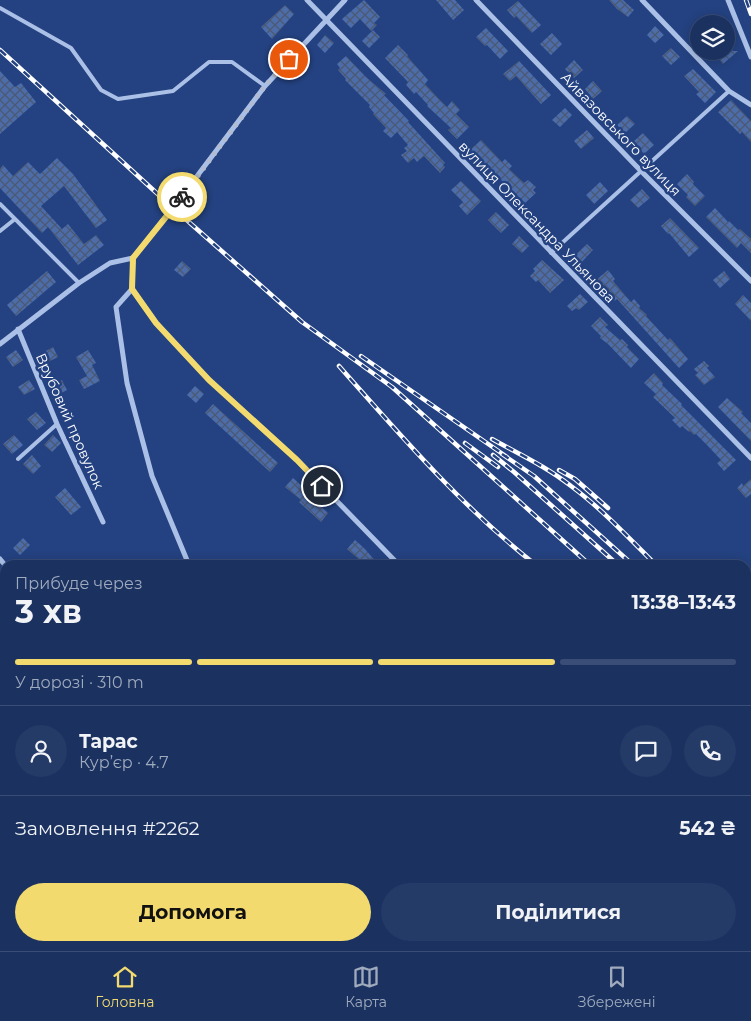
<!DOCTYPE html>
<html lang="uk">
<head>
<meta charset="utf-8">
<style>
	body { margin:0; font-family:Montserrat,sans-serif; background:#243a67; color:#f1f3f6; height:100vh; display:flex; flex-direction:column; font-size:19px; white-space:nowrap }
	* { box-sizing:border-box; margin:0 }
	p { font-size:16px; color:#a0aabd }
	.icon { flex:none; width:28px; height:28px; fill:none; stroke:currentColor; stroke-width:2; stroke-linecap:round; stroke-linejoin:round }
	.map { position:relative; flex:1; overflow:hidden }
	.side { position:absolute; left:0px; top:560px; width:751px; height:391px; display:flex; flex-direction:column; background:#1b3261; border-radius:15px 15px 0 0; box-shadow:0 2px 12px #0003,0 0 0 1px #394d76 }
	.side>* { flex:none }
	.controls { position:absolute; left:690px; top:15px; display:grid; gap:10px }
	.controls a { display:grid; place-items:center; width:45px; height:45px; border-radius:50%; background:#1b3261; box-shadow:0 2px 12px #0003,0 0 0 1px #394d76; font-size:25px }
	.pin { position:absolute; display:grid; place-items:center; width:42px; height:42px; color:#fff; margin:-21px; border:2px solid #fff; border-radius:50%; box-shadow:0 1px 5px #0007 }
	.courier { position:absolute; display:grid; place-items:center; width:50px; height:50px; margin:-25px; border:4px solid #f2da6f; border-radius:50%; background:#fff; color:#222; box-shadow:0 1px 6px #0007 }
	.head em { font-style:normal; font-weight:700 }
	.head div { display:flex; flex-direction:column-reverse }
	.head { display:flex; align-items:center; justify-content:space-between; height:85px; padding:0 15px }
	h1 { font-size:32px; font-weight:700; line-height:38px }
	.bar { display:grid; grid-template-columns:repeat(4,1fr); gap:8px 5px; align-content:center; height:60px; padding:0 15px }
	.bar i { height:6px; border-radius:4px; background:#394d76 }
	.bar .active { background:#f2da6f }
	.bar p { grid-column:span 4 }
	.line { display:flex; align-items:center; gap:12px; padding:0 15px; border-top:1px solid #394d76 }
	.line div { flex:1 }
	.round { display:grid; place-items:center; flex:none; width:52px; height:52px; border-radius:26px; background:#243a67 }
	.action { display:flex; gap:10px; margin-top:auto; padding:10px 15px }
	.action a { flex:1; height:58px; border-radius:30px; background:#f2da6f; color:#111; font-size:20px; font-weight:700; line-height:58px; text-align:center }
	.action a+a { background:#243a67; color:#f1f3f6 }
	.menu { display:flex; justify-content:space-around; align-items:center; height:70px; border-top:1px solid #394d76; background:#1b3261; font-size:14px; color:#a0aabd }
	.menu a { display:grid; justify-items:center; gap:2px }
	.menu .active { color:#f2da6f }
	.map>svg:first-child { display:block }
</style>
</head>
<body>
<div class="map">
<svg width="751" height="951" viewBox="0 0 751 951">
	<defs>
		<pattern id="building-cross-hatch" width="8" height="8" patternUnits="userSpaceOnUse" patternTransform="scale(1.25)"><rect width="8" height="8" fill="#4c6caa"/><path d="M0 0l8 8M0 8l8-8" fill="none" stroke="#4c5972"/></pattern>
	</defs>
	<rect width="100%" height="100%" fill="#244281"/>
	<path fill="url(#building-cross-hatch)" d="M364,0L380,17L374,23L377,25L371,31L360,19L351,28L342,19Z
		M436,0H455L464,10L453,20Z
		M609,0H623L634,10L628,17L617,9Z
		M518,1L541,25L532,33L516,16L514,18L507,10Z
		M285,5L294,14L272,39L261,27Z
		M655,26L664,35L655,43L647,35Z
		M486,28L508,51L500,59L487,45L485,46L476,37Z
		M373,30L380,37L369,48L362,41Z
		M552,33L562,44L551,55L540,44Z
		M325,35L334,43L325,53L317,45Z
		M726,43L733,51H738L723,64L712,51H726Z
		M398,45L408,55L407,56L428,80L425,84L438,98L447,107L452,101L460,110L456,114L469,127L457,139L448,130L451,128L427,106L428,105L416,92L414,94L406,85L408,82L385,58Z
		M671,48L680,57L671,65L662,56Z
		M346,56L366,77L386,94L384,95L409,121L408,122L445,163L443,165L445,167L440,173L424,156L417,162L414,158L408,163L401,155L407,151L404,148L408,145L397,132L391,138L383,131L386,128L373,114L374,113L369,107L370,105L345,80L346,79L338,70L340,68L337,64Z
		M574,60L583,70L574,78L565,69Z
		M519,61L551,95L541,104L516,76L510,81L503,74Z
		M693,69L716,92L705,103L696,94L699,92L684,76Z
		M0,71L15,87L21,83L36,102L0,134Z
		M593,81L602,91L593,99L585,89Z
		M731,100L751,121V142L742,132L740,134L718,112Z
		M565,108L572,115L560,127L552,120Z
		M627,116L635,124L625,133L617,125Z
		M587,130L594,138L581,149L574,141Z
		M643,133L654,145L644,154L633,142Z
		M481,140L502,162L505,159L512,166L509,169L524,183L528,180L536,187L533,190L536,193L525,203L470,150Z
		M57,158L73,174L107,220L96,228L64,186L41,206L62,229L68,224L84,244L96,235L104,245L78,265L48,227L42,233L0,188V169L3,165L13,176L28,162L40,174Z
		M687,174L694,182L693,184L705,196L695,206L686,197L688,195L677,184Z
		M461,181L481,201L467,215L459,206L463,202L451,190Z
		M600,182L608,191L594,204L586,195Z
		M642,189L650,198L638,208L630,200Z
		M715,208L728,222L729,221L738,230L740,229L751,239V253L741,243L737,248L706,217Z
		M496,212L509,225L501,233L488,220Z
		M670,218L699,248L689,257L669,233L668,234L661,226Z
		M519,236L529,246L522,253L512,244Z
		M587,244L593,250L579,265L572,258Z
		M542,260L564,280L550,293L538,280L536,282L530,276L535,271L533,269Z
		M182,261L191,269L183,277L174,270Z
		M608,270L615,279L613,281L631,302L634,299L640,306L639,308L647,315L646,316L668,340L670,338L688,359L679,368L617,299L614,301L595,281Z
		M47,271L56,282L16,316L7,305Z
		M724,271L730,279L720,288L713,280Z
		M580,294L588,302L579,310L576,308L572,311L567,306Z
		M743,295L751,303V321L735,304Z
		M600,317L608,325L605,327L620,340L622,339L628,345L627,347L639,359L631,368L608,344L600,338L601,336L591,326Z
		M53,347L58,357L44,364L39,355Z
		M16,350L23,360L13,367L6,357Z
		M88,350L96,363L92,365L100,381L84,389L79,380L87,376L76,357Z
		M704,361L709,366L707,368L715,377L704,385L695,375L698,373L694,369Z
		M654,373L663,383L662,385L682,404L681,405L736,460L724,471L717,463L721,460L707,445L696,434L694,435L690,431L689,432L682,426L680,428L672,420L675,418L653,397L656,394L644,383Z
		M29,380L35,389L24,395L18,387Z
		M62,380L67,390L54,397L49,386Z
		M195,386L204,394L196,403L187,395Z
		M727,398L743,412L741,413L751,423V441L718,407Z
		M213,404L278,463L270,472L205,413Z
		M36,412L46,423L37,430L27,419Z
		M14,435L23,445L12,454L3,444Z
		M53,435L61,443L52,452L44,445Z
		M32,455L41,466L33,474L23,464Z
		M293,478L302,486L301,488L328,513L321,522L299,502L301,500L285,487Z
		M751,479V494L746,498L737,488L742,483L743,486Z
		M65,488L81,507L71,515L55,497Z
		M23,538L30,545L20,555L13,548Z
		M355,540L364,548L379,565H358L362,562L347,549Z"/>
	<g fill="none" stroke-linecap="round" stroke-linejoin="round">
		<path stroke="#abc0e7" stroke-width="4" d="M0,8L71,48L101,90L118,99L173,91L209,62H232L265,86
			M0,204L79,283
			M0,231L15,219
			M551,253L729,91
			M18,459L57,424
			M746,829L751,825"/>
		<path stroke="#abc0e7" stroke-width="5" d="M307,0L751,458
			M476,0L640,170L751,281
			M642,0L729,91L751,105
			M728,0L751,57
			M133,258L132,289L156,323L209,380L297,460L399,565
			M132,289L116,307L127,383L152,476L189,565
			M18,329L57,424L103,522
			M0,344L79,283L110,263L133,258L173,208L265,86L345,0
			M0,559L5,565
			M0,790L5,795
			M746,893L751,898
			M0,914L5,911
			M123,946L126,951
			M347,946L349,951
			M509,951L513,946"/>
		<g stroke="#fff" stroke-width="4.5">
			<path id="rail" d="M746,0L751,14
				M0,50L173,208L302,322L392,387L590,565
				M361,356L507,457
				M339,366C401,436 462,507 536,565
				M492,439C519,454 547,467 571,486C602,509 629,538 656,565
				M465,443L498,467
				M502,454L534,476L633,565
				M493,455L514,472L618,565
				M559,470L575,479L608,508
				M746,657L751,661
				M746,667L751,671
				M746,680L751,685
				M746,704L751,707"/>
		</g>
		<use href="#rail" stroke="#244281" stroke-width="2.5" stroke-dasharray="8" stroke-linecap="butt"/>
	</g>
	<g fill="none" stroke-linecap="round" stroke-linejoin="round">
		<path stroke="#b2bdd3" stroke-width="5" stroke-dasharray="0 9" d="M182,197L265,86L289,59"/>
		<path stroke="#f2da6f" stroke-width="6" d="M182,197L133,258L132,289L156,323L209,380L297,460L322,486"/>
	</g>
	<g text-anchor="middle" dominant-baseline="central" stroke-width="5" stroke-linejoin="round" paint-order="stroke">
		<g font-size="14" fill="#fff" stroke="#244281">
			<text transform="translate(621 134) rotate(46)">Айвазовського вулиця</text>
			<text transform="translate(537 222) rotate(46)">вулиця Олександра Ульянова</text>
			<text transform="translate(70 421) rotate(66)">Врубовий провулок</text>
		</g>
	</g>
</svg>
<div class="controls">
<a><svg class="icon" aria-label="layers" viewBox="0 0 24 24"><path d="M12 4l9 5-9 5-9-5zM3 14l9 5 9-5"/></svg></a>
</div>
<div class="pin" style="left:289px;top:59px;background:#ea580c"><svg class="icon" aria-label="bag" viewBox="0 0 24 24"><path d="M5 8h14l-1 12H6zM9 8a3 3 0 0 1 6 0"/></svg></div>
<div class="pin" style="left:322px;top:486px;background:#1f2937"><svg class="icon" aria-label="home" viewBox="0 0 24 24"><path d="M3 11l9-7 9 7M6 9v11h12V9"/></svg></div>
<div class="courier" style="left:182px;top:197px"><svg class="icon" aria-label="bike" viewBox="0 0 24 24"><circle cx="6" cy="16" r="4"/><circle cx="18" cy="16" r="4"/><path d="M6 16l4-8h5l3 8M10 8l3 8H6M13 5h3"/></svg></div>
<section class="side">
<div class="head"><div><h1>3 хв</h1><p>Прибуде через</p></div><em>13:38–13:43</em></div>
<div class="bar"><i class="active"></i><i class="active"></i><i class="active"></i><i></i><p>У дорозі · 310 m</p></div>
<div class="line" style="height:90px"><a class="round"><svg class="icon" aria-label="person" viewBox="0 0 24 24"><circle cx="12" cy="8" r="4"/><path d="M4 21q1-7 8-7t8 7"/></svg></a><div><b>Тарас</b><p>Кур’єр · 4.7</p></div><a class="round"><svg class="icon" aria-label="chat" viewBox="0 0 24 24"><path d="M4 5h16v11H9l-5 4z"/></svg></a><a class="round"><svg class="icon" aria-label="phone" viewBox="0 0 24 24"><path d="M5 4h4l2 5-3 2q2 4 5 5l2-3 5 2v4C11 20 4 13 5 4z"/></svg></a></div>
<div class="line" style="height:65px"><div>Замовлення #2262</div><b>542 ₴</b></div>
<div class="action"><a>Допомога</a><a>Поділитися</a></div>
</section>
</div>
<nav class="menu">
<a class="active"><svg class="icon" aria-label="home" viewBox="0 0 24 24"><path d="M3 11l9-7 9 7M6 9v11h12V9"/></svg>Головна</a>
<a><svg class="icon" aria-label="map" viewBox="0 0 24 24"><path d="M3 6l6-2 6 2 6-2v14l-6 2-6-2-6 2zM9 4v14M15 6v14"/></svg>Карта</a>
<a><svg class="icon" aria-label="saved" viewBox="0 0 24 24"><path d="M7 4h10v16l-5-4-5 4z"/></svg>Збережені</a>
</nav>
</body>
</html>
